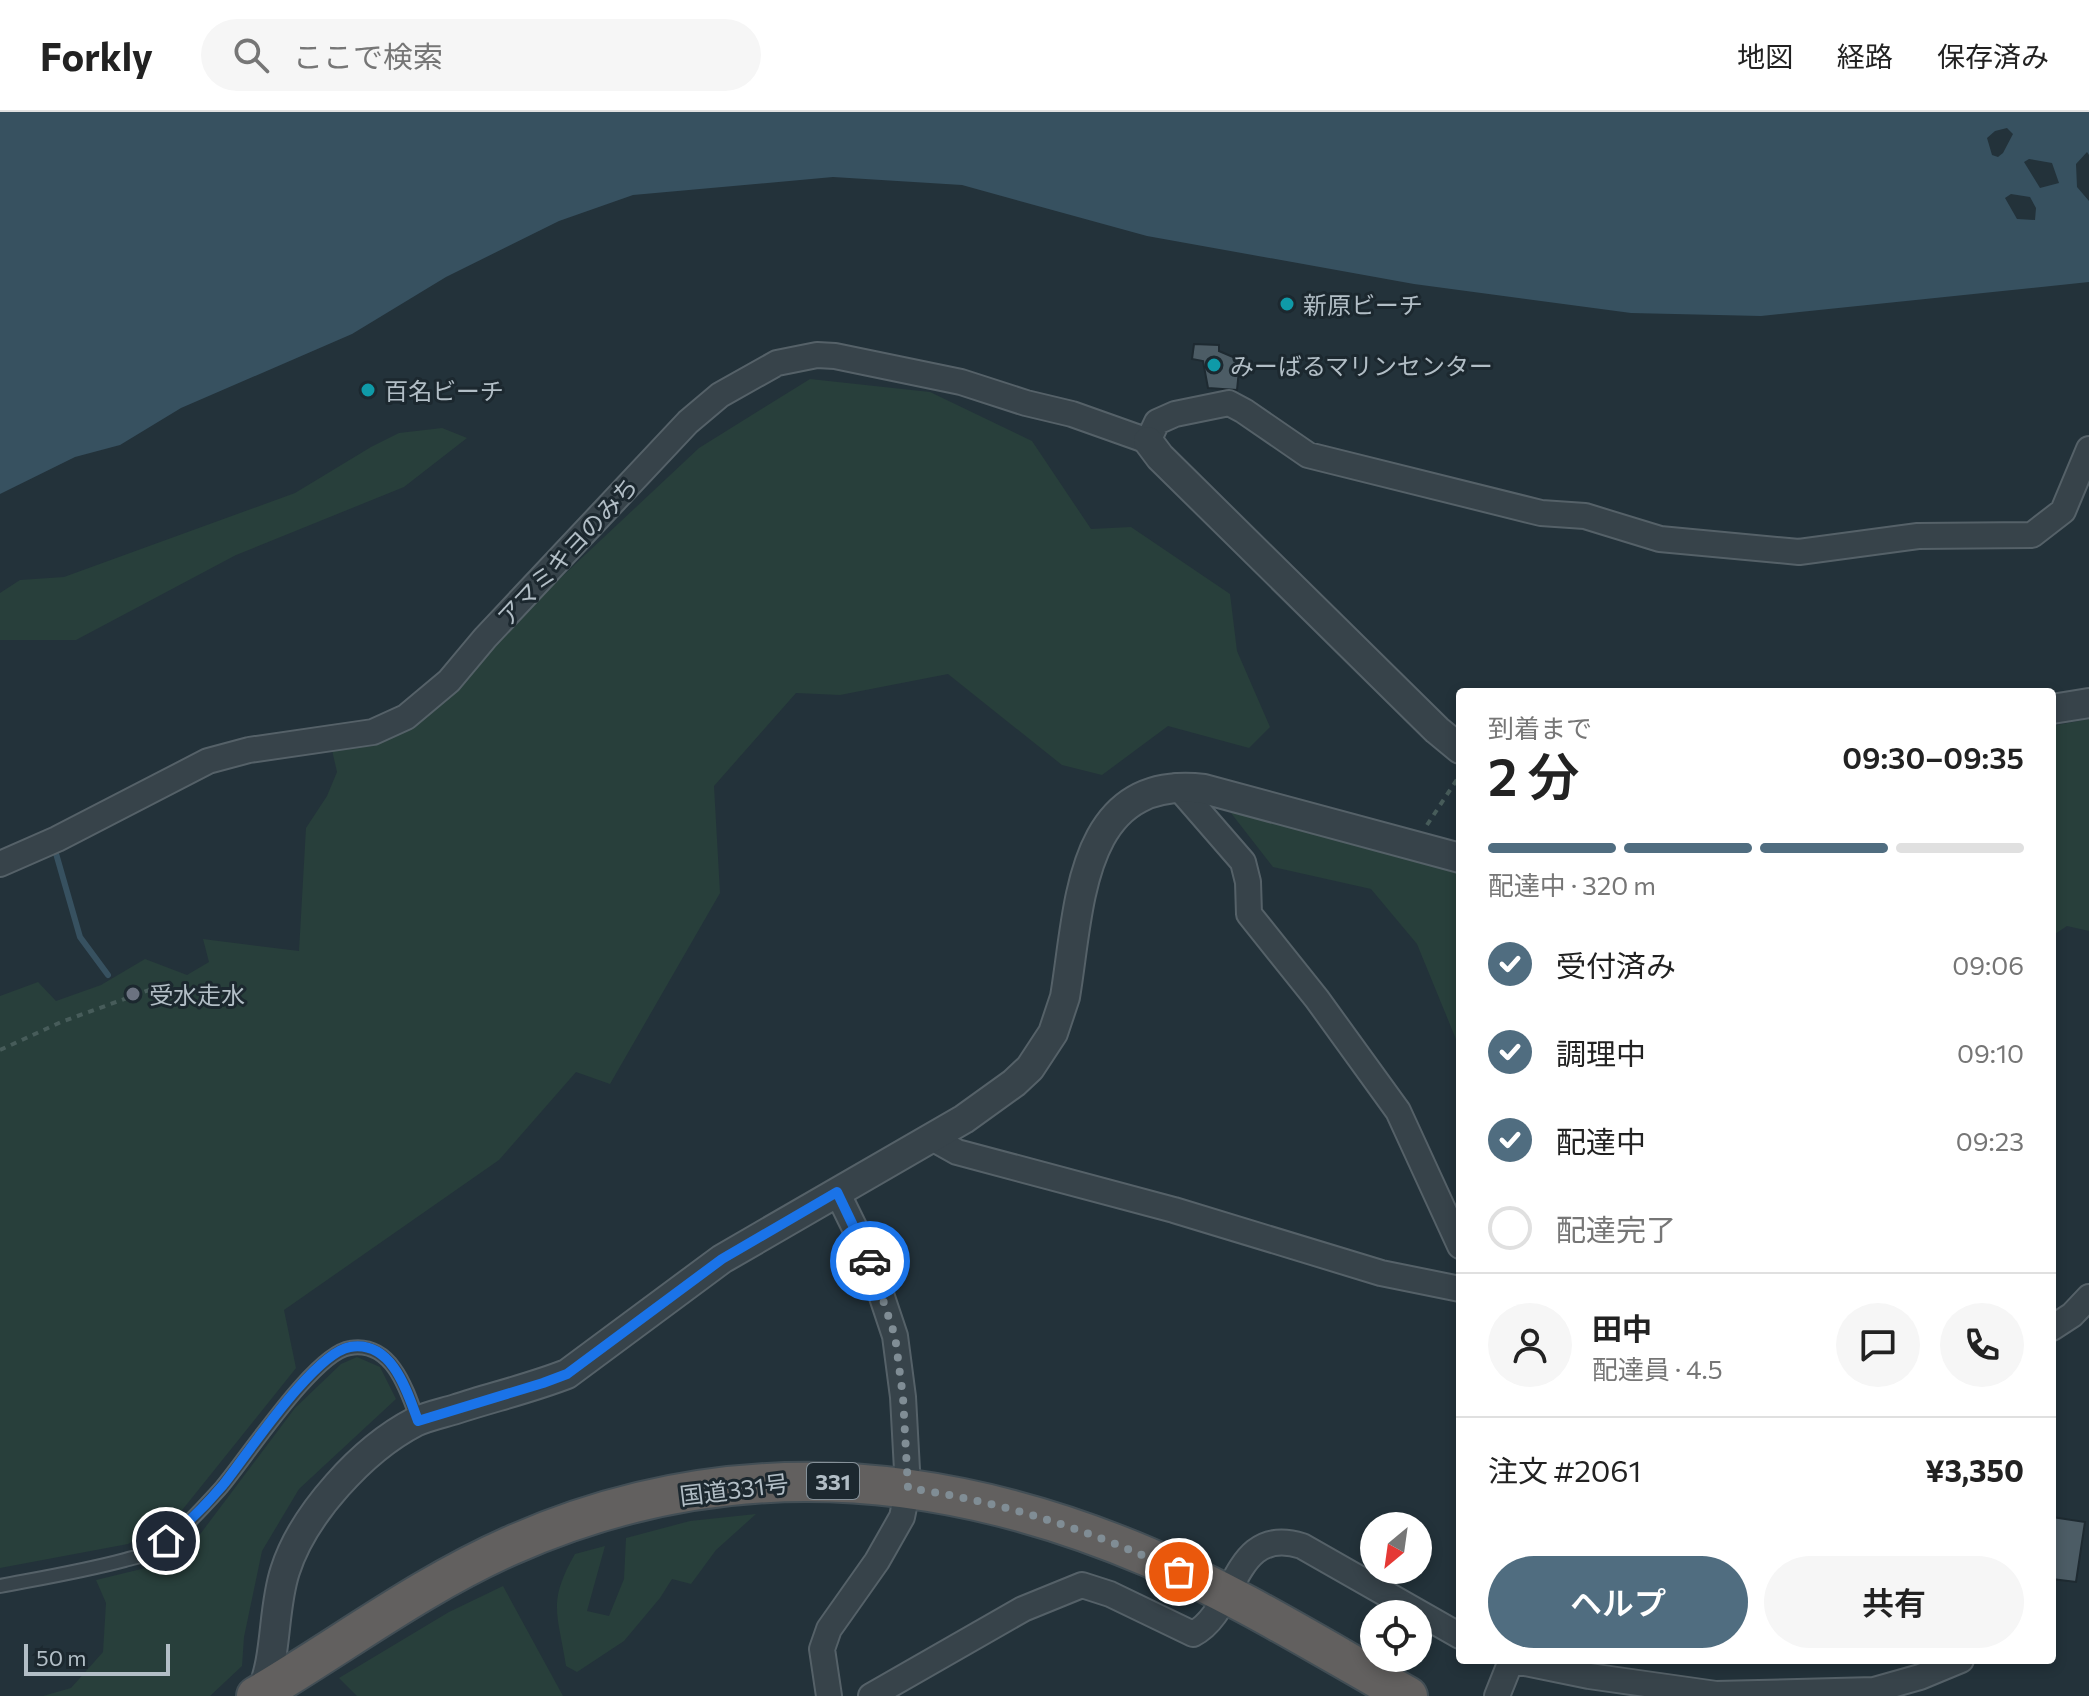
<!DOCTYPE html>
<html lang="ja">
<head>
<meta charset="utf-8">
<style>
	body { margin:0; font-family:Commissioner,"Noto Sans JP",sans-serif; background:#f6f6f6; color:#222; height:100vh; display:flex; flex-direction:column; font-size:30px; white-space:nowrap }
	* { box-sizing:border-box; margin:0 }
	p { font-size:26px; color:#767676 }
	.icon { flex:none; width:44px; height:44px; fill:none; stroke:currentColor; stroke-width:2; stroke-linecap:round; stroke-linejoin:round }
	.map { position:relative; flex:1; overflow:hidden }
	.details { position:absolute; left:1456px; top:576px; width:600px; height:976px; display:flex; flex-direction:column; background:#fff; border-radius:8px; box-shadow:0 4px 12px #0003 }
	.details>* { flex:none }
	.needle { width:52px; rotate:209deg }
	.fabs { position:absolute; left:1360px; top:1400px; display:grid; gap:16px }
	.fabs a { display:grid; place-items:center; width:72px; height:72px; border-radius:50%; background:#fff; box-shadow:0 4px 12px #0003; font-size:40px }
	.scale { position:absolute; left:24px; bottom:20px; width:146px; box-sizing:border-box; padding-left:8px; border:4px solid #b2bec6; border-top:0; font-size:22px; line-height:28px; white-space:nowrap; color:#b2bec6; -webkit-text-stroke:6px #1c282f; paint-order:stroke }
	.pin { position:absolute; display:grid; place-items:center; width:68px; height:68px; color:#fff; margin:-34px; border:4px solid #fff; border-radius:50%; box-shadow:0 2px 8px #0007 }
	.courier { position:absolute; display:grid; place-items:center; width:80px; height:80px; margin:-40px; border:6px solid #1a73e8; border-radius:50%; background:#fff; color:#222; box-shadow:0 2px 10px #0007 }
	.headline em { font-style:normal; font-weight:600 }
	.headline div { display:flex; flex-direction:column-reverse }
	.headline { display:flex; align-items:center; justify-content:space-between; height:136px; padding:0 32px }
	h1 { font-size:52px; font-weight:600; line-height:60px }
	.bar { display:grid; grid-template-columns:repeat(4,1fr); gap:12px 8px; align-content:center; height:96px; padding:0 32px }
	.bar i { height:10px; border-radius:6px; background:#e0e0e0 }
	.bar .active { background:#506d80 }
	.bar p { grid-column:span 4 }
	.line { display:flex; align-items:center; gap:20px; padding:0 32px; border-top:2px solid #e0e0e0 }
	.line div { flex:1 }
	.round { display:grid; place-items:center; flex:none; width:84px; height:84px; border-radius:42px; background:#f6f6f6 }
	ol { padding:0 32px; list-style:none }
	li { display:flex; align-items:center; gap:24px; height:88px }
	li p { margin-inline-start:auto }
	li .icon { padding:8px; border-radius:50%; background:#506d80; color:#fff; stroke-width:4 }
	li:last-child { color:#767676 }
	li i { width:44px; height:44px; border:4px solid #e0e0e0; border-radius:50% }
	.button { display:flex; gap:16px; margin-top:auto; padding:16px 32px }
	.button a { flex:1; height:92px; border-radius:48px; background:#506d80; color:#fff; font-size:32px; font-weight:600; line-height:92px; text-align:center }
	.button a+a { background:#f6f6f6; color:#222 }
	header { display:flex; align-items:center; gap:48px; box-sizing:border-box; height:112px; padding:0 40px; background:#fff; border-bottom:2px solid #e0e0e0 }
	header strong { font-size:38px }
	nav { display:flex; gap:44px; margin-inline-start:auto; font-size:28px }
	.search { width:560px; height:72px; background:#f6f6f6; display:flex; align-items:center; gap:20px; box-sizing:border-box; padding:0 28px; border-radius:44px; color:#767676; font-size:30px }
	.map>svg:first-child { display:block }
</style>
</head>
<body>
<header>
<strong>Forkly</strong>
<div class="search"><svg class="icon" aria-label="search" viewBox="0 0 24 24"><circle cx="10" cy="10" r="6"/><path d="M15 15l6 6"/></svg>ここで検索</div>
<nav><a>地図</a><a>経路</a><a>保存済み</a></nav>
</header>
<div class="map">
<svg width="2089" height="1584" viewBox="0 0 2089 1584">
	<rect width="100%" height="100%" fill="#23323a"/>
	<path fill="#283f3b" d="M810,267L930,280L1032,329L1091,417L1131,415L1230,482L1237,539L1270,615L1249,636L1168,614L1102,663L1062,653L948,562L840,583L796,581L714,674L720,781L610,972L576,960L499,1048L284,1198L296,1256L179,1402L128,1432L0,1456V884L38,870L56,889L101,873L145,847L187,863L209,850L203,827L299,839L306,716L327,684L337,660L332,638L373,634L408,614L489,533L699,336Z
		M442,316L467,326L404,375L236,443L76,528H0V481L20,468L64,465L295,381L371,335L399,321Z
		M2089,607V819L2067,814L2052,824V614Z
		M1224,692L1460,757V937L1417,832L1371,777L1273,755Z
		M357,1245L380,1255L396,1287L299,1377L262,1439L244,1525L242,1554L210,1584H43L71,1576L103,1540L106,1491L96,1468L158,1453L195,1429L295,1296L341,1252Z
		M756,1402L716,1438L691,1472L672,1467L660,1486L624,1529L577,1560L566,1554C558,1502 547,1491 575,1442L605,1434L587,1499L609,1504L624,1467L626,1426L690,1409Z
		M503,1474L563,1584H357L339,1566L449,1500Z"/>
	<path fill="#375160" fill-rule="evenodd" d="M0,0H2089V43L2087,40L2076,52L2077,75L2089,89V170L1761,204L1631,201L1414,172L1147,124L962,73L833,65L633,83L559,109L446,165L352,222L181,296L120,333L75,345L0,382ZM2007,16L2013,22L2003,41L1998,45L1992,43L1987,26L1995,19ZM2029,47L2052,51L2059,71L2040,76L2024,50ZM2011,82L2030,85L2036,96L2035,108L2017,107L2005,86Z"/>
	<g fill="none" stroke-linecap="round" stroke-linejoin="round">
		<path stroke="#375160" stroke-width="6" d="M55,738L80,825L108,863"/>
	</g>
	<path fill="#4c5c65" stroke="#1e2a31" stroke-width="2" d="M1194,232L1219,233V239L1240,248L1237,278L1208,276L1203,249L1192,247Z
		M2052,1405L2085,1410L2076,1470L2052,1467Z"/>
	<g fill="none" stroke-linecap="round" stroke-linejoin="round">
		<g stroke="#556168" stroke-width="16">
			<path id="service" d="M0,1474C42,1466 84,1459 125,1448C134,1445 146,1444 154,1439C178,1423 200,1399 220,1377C246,1347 314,1241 350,1236C392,1229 407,1278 418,1309"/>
		</g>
		<g stroke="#556168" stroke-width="28">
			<path id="minor" d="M1177,674L1243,750L1248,770L1249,802L1317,887L1398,999L1460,1134
				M0,752L57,727L208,649L249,638L373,620L406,605L449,569L485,526L688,310L720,283L777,251L817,243L835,244L961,270L1026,291L1072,302L1148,329L1157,310L1175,302L1229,291L1244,299L1308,343L1541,401L1585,404L1660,427L1799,440L1918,424L2032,423L2063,399L2089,337
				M932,1026L957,1040L1174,1098L1381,1161L1460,1177
				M2052,1216L2072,1203L2089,1185
				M1510,1548L1589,1564L1716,1582L1874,1578L1920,1565L1961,1548
				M829,1584L822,1537L829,1517L877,1449L902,1405L908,1376L903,1285L895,1224L868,1143L837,1080
				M871,1584L1023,1497L1082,1473L1110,1482L1193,1522C1238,1499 1232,1412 1302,1434L1460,1524
				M1497,1584L1511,1549"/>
		</g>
		<g stroke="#556168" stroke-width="32">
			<path id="tertiary" d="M1148,329L1160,345L1437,618L1460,637
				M2052,597L2089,591
				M260,1584C278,1545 272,1499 285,1459C303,1402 363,1337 415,1310C428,1304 443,1301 456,1297C493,1285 531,1276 567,1262L722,1147L964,1007L1014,971L1030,956L1053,921L1065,885C1080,796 1078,662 1204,677L1460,746"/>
		</g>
		<g stroke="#424e55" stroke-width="42">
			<path id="trunk" d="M256,1584C341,1534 420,1474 510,1434C723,1339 937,1355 1148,1445C1238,1483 1322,1536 1408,1584"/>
		</g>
		<path stroke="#475c5a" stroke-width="4" stroke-dasharray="6 6" stroke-linecap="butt" d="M1427,713L1460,663
			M0,938L61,910L152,877"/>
		<use href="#service" stroke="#37434a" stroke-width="12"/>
		<use href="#minor" stroke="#37434a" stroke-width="24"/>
		<use href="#tertiary" stroke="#37434a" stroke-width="28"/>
		<use href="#trunk" stroke="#62605f" stroke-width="38"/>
	</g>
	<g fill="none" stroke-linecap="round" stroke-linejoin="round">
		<path stroke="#808d95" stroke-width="8" stroke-dasharray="0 14.4" d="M870,1149L895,1224L903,1285L908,1376C1003,1390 1092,1418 1179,1460"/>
		<path stroke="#1a73e8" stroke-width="10" d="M166,1429C187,1412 206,1393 223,1373C247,1343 314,1241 350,1235C392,1228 407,1279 418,1309L543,1271L567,1262L722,1147L837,1080L870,1149"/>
	</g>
	<g fill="#0f9aa8" stroke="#1c282f" stroke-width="3">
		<circle cx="1287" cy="192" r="8"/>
		<circle cx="1214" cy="253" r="8"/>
		<circle cx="368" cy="278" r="8"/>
	</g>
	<circle fill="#6b7280" stroke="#1c282f" stroke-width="3" cx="133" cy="882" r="8"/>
	<g text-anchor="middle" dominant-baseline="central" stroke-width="6" stroke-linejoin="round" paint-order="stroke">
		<rect fill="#1c282f" stroke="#859199" stroke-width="2" x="807" y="1351" width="52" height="36" rx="6"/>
		<g font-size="22" font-weight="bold" fill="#b2bec6">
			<text x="833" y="1369">331</text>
		</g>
		<g font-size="24" fill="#b2bec6" stroke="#1c282f" text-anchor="start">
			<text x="1303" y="192">新原ビーチ</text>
			<text x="1230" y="253">みーばるマリンセンター</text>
			<text x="384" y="278">百名ビーチ</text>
			<text x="149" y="882">受水走水</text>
		</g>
		<g font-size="24" fill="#b2bec6" stroke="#1c282f">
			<text transform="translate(567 439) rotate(-47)">アマミキヨのみち</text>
			<text transform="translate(734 1377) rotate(-7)">国道331号</text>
		</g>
	</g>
</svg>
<div class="fabs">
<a><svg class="needle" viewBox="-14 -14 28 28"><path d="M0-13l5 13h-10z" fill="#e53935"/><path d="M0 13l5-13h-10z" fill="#767676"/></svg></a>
<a><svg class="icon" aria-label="locate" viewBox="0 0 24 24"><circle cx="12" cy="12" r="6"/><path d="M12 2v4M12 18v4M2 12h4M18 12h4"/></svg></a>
</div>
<div class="scale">50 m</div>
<div class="pin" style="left:1179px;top:1460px;background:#ea580c"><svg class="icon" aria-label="bag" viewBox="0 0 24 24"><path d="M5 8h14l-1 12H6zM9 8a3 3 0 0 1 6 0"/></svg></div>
<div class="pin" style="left:166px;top:1429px;background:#1f2937"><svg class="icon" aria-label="home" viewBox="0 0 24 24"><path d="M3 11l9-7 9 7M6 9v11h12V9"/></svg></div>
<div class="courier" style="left:870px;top:1149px"><svg class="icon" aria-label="car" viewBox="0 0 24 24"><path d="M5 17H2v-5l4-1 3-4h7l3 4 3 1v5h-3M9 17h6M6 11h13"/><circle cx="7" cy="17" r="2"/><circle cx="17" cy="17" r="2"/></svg></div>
<section class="details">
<div class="headline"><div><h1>2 分</h1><p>到着まで</p></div><em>09:30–09:35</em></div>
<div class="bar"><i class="active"></i><i class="active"></i><i class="active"></i><i></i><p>配達中 · 320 m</p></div>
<ol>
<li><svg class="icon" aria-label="check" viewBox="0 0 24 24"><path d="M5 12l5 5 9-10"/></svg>受付済み<p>09:06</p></li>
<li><svg class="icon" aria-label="check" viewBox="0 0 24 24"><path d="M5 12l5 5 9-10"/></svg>調理中<p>09:10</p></li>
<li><svg class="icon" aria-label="check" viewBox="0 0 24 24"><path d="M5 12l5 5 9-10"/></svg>配達中<p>09:23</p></li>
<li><i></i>配達完了</li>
</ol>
<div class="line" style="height:144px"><a class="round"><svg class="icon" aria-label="person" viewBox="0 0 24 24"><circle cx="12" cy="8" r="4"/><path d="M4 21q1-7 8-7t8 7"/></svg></a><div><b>田中</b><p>配達員 · 4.5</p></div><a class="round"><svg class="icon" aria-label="chat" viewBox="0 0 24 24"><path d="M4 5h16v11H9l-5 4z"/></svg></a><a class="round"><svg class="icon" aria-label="phone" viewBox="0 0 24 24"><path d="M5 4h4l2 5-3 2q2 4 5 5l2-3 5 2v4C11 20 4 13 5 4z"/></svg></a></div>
<div class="line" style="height:104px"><div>注文 #2061</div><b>¥3,350</b></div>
<div class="button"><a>ヘルプ</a><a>共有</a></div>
</section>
</div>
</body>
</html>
